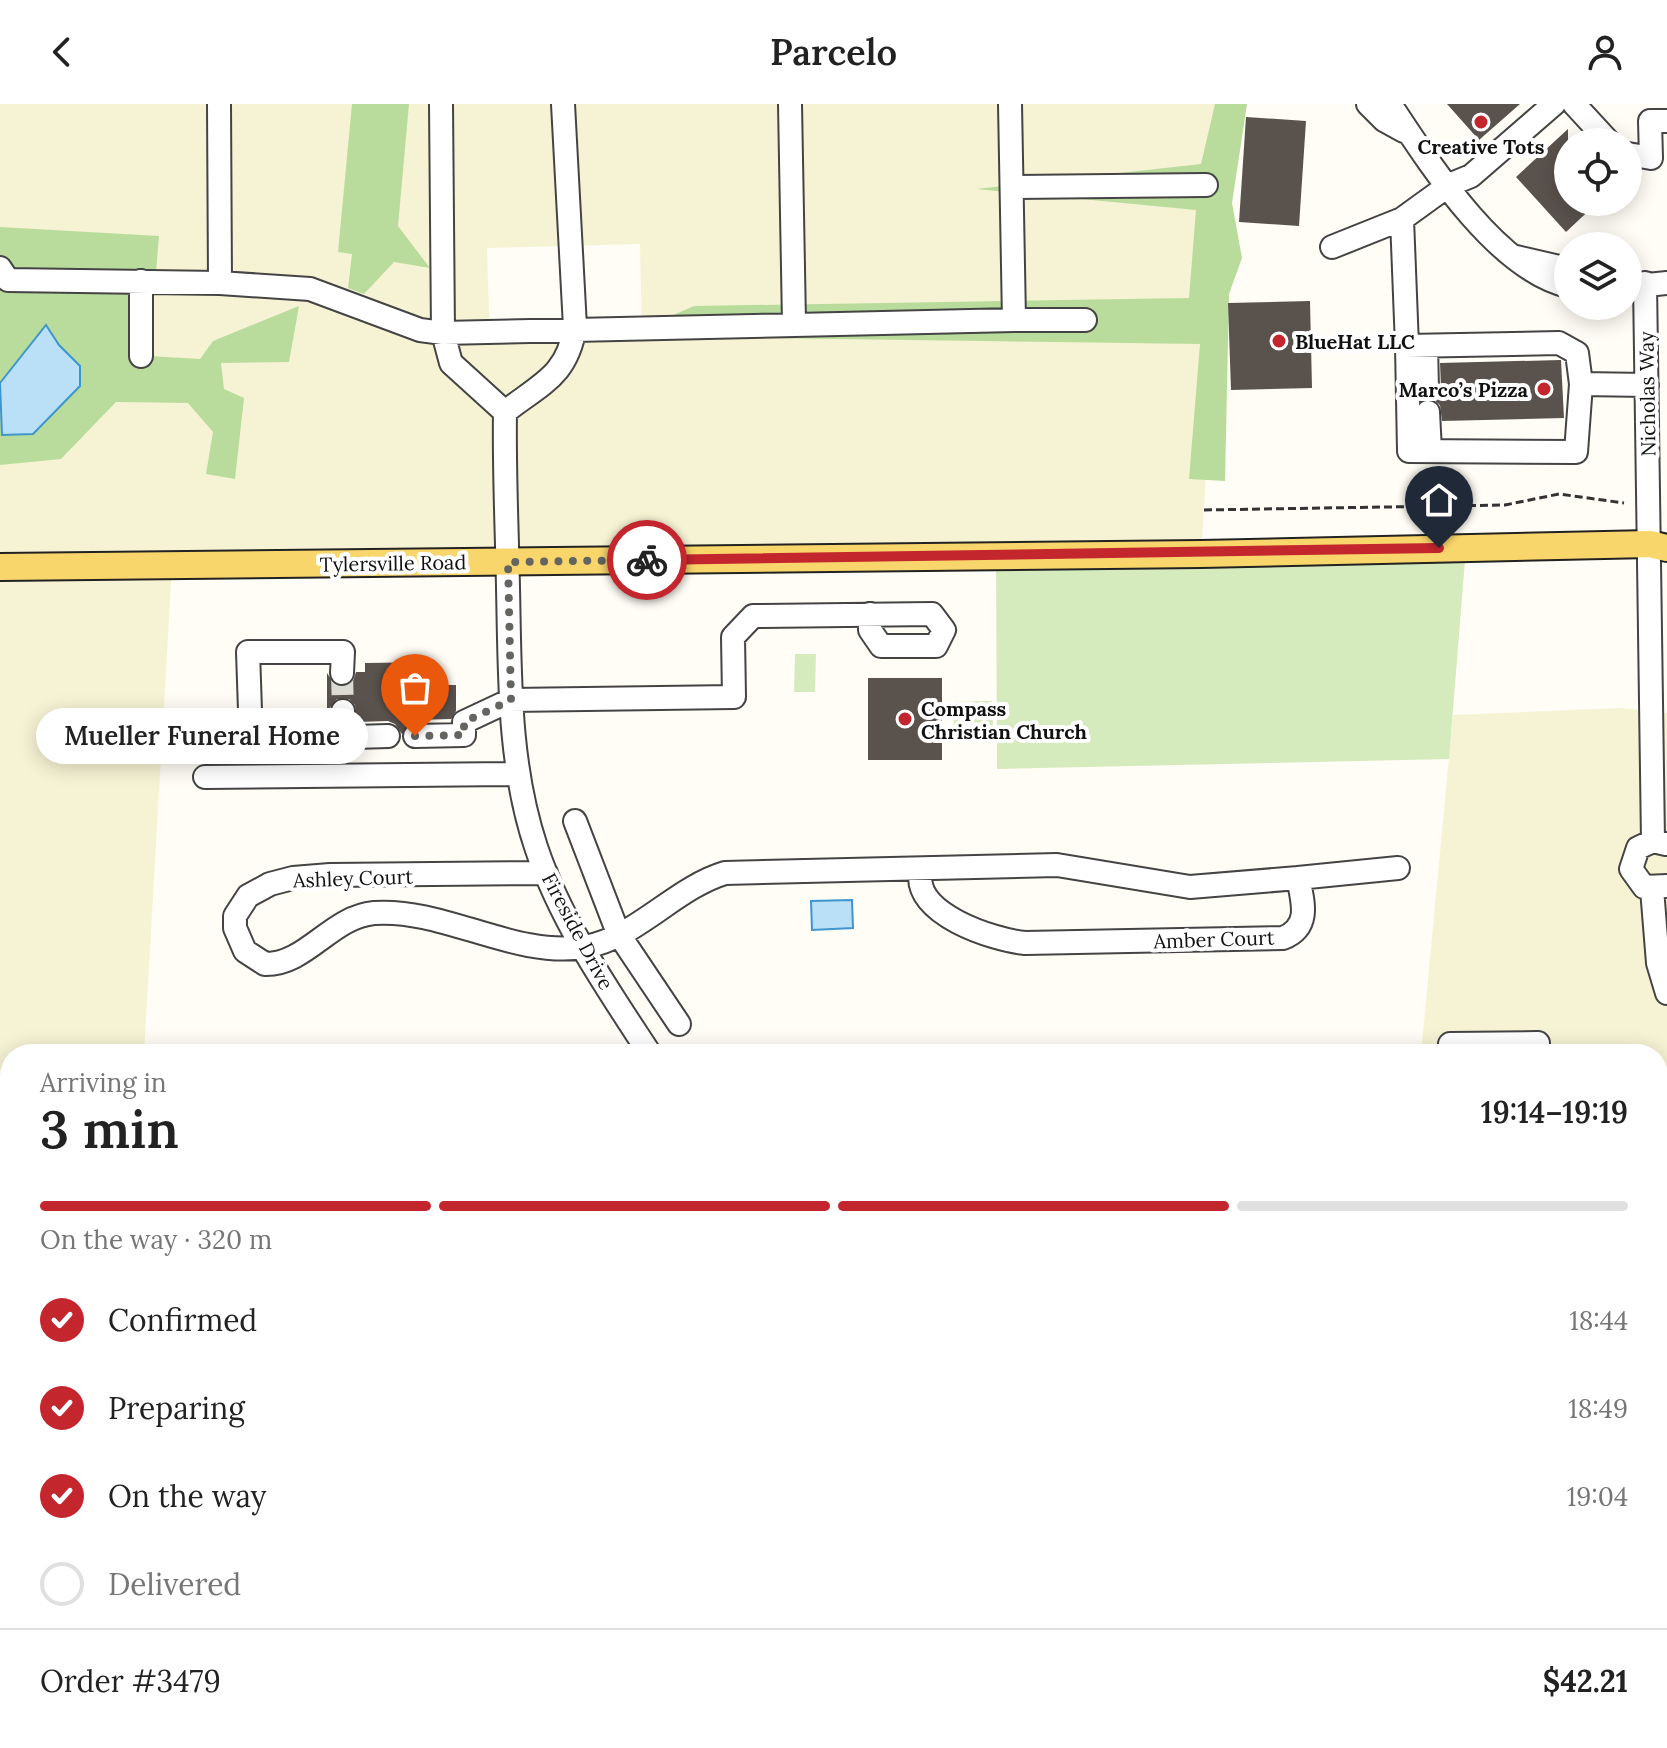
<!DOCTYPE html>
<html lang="en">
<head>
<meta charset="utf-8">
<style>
	body { margin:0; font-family:Lora,serif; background:#f6f6f6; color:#222; height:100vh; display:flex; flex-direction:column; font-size:30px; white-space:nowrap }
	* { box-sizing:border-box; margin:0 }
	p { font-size:26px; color:#767676 }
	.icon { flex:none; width:44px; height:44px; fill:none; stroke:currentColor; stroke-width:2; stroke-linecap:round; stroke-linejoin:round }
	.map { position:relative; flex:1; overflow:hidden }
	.sheet { position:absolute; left:0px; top:940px; width:1668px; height:704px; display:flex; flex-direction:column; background:#fff; border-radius:32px 32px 0 0; box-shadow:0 4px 20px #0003 }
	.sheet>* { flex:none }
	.fabs { position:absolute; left:1554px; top:24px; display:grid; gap:16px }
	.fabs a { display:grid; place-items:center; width:88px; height:88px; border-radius:50%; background:#fff; box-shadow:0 4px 20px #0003; font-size:40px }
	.pin { position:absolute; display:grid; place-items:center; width:68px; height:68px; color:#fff; margin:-82px -34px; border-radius:50% 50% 50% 0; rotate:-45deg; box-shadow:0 0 8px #0007 }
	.pin .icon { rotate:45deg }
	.courier { position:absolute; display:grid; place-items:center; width:80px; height:80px; margin:-40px; border:6px solid #c4262e; border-radius:50%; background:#fff; color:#222; box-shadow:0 2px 10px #0007 }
	.bubble { position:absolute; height:56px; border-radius:28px; background:#fff; box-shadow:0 4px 20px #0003; font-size:26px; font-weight:600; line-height:56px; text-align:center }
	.summary em { font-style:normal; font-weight:600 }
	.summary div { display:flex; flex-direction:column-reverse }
	.summary { display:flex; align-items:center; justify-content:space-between; height:136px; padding:0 40px }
	h1 { font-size:52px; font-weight:600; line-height:60px }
	.bar { display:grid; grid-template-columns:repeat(4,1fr); gap:12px 8px; align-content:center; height:96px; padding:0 40px }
	.bar i { height:10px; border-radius:6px; background:#e0e0e0 }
	.bar .current { background:#c4262e }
	.bar p { grid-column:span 4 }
	.line { display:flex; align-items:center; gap:20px; padding:0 40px; border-top:2px solid #e0e0e0 }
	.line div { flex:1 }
	ol { padding:0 40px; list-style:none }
	li { display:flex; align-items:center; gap:24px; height:88px }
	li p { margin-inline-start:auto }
	li .icon { padding:8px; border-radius:50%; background:#c4262e; color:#fff; stroke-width:4 }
	li:last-child { color:#767676 }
	li i { width:44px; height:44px; border:4px solid #e0e0e0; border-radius:50% }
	header { display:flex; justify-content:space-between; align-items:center; height:104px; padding:0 40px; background:#fff; font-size:36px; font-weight:600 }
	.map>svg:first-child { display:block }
</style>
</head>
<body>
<header><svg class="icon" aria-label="back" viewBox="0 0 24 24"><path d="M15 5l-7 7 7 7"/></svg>Parcelo<svg class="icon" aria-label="person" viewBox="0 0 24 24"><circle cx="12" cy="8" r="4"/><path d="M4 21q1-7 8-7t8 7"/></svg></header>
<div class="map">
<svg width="1667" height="1644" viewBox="0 0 1667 1644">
	<rect width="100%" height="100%" fill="#fffdf5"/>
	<path fill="#f6f3d4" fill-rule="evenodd" d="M0,0H1230L1201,450L172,462L144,950H10V999H0ZM640,140L642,236L490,240L487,144Z
		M1622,604L1667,609V1459L1658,1462V950H1421L1453,611Z"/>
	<path fill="#d5ebbd" d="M1466,444L1449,655L997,665L996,452Z
		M795,550H816L815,588H794Z
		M992,597L993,621L954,623L953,598Z"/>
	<path fill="#b9dc9c" d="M352,0H409L398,122L430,164L394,158L364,190L348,184L352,150L338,148Z
		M1215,0H1247L1232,99L1242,154L1229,190L1225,377L1189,375L1200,240L696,233L664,215L694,202L1189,194L1196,106L976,85L1201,60Z
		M0,123L159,132L149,252L200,255L213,237L299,202L289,258L221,259L224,285L244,294L235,375L206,370L213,328L188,299L116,298L61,355L0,361Z"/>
	<path fill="#b9e0f7" stroke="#3f96cf" stroke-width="2" d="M46,221L59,241L80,262V282L33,330L2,331L0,279Z
		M852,796L853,824L812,826L811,797Z"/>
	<path fill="#5a524d" d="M1447,0H1520L1479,36Z
		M1246,13L1306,17L1299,122L1239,118Z
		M1568,25V98H1598L1566,128L1516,73Z
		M1310,197L1312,284L1231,286L1228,199Z
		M1561,256L1564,314L1442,317L1440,301L1434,296L1441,284L1440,259Z
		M437,558L438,581H456V607L451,615L415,616L402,630L395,620L388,617L357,618L355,601L349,595H337L327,607V569L334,580L342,583L353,577L356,568H365V559Z
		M868,574H942V656H868Z"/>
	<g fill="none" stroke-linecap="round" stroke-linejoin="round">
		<path stroke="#dbdad3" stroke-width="22" stroke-dasharray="22 11" stroke-linecap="butt" d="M342,569L343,607"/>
		<g stroke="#444" stroke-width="26">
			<path id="minor" d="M219,0L220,179L310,185L420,226L443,229L1014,216L1010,0
				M441,0L443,229L451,259L505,308C504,367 507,425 508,484C510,571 508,659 536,743C561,818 607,884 650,950
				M790,0L794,219
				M1368,0L1384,16L1404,27
				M1390,0C1429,59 1496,165 1568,182
				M1554,0L1471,72L1449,81L1402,115L1407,242L1559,239L1577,249L1581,280L1647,281
				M1574,0L1609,38
				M1628,50L1651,54L1650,17H1667
				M1013,83L1206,81
				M1332,143L1402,115
				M1516,153L1568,165
				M0,164L8,176L220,179
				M141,177V252
				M1645,179L1653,737
				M1628,183L1667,179
				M1014,216H1085
				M1407,242L1409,347L1576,348L1581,280
				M1426,242L1427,284
				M505,308C542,279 567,272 575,223L563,0
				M1428,308L1430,347
				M342,569L343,548H248L251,636L388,632
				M343,607V634
				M415,632L464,631V618L511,596L734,593L733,533L753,512L932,510L944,526L936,542H881L870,526V510
				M205,673L518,670
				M575,717L618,829L679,920
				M1666,740L1653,737L1638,744L1631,765L1644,783L1667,782
				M546,769L330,771L293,774L270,780L248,792L235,812V824L245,847L265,860C306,861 331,813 374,809C445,804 513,854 585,843C636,834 675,784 725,769L1057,761L1190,783L1298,774C1303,798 1311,823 1283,834L1025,839C994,836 911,810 921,767
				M1298,774L1398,764
				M1652,785L1658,859L1667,889
				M1450,940L1538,939V950
				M1658,1019H1667
				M1658,1113H1667
				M0,1372H10
				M706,1634V1644"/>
		</g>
		<g stroke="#222" stroke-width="30">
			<path id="major" d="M0,463L1201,450L1650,440L1667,444"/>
		</g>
		<path stroke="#333" stroke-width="3" stroke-dasharray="8 4" stroke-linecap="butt" d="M1204,406L1505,401L1559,390L1624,399"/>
		<use href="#minor" stroke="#fff" stroke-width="22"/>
		<use href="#major" stroke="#f9d66b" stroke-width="26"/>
	</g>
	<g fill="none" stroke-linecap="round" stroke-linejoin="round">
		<path stroke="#646461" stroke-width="8" stroke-dasharray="0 14.4" d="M415,632L464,631V618L511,596L508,458L647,456"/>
		<path stroke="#c4262e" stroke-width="10" d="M647,456L1439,444"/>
	</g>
	<g fill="#c4262e" stroke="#fff" stroke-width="3">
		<circle cx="1481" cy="18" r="8"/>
		<circle cx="1279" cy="237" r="8"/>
		<circle cx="1544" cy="285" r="8"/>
		<circle cx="905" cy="615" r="8"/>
	</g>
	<g text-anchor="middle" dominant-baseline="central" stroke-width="8" stroke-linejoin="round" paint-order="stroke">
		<g font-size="20" font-weight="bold" fill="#111" stroke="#fff" text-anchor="start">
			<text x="1481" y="42" text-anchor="middle">Creative Tots</text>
			<text x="1295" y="237">BlueHat LLC</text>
			<text x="1528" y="285" text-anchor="end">Marco’s Pizza</text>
			<text x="921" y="604">Compass<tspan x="921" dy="23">Christian Church</tspan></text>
		</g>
		<g font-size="20" fill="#111" stroke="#fff">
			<text transform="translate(1647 290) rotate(-91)">Nicholas Way</text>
			<text transform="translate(393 459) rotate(-1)">Tylersville Road</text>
			<text transform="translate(353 774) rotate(-2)">Ashley Court</text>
			<text transform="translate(578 827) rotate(62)">Fireside Drive</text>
			<text transform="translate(1214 835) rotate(-2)">Amber Court</text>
		</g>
	</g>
</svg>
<div class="fabs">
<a><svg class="icon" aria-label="locate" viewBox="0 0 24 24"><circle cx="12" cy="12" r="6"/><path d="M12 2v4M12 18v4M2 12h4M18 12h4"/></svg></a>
<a><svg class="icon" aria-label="layers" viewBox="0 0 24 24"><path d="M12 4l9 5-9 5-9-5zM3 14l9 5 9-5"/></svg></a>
</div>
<div class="pin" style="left:415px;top:632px;background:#ea580c"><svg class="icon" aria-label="bag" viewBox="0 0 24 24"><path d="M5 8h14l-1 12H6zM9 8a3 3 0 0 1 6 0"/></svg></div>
<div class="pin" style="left:1439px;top:444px;background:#1f2937"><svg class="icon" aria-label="home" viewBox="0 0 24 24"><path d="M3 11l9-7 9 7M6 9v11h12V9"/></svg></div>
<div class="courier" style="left:647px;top:456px"><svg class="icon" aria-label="bike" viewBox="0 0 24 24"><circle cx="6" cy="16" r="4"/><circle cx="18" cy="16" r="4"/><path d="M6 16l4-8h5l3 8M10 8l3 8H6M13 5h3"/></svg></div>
<div class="bubble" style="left:36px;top:604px;width:332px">Mueller Funeral Home</div>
<section class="sheet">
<div class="summary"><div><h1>3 min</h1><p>Arriving in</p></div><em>19:14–19:19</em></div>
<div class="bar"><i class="current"></i><i class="current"></i><i class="current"></i><i></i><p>On the way · 320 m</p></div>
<ol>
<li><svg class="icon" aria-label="check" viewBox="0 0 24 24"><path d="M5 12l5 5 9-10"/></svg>Confirmed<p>18:44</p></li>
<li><svg class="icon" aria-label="check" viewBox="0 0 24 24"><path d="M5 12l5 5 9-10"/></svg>Preparing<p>18:49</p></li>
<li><svg class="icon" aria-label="check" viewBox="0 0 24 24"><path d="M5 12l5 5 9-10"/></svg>On the way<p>19:04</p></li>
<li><i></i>Delivered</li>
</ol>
<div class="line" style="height:104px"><div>Order #3479</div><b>$42.21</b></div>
</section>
</div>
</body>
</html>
